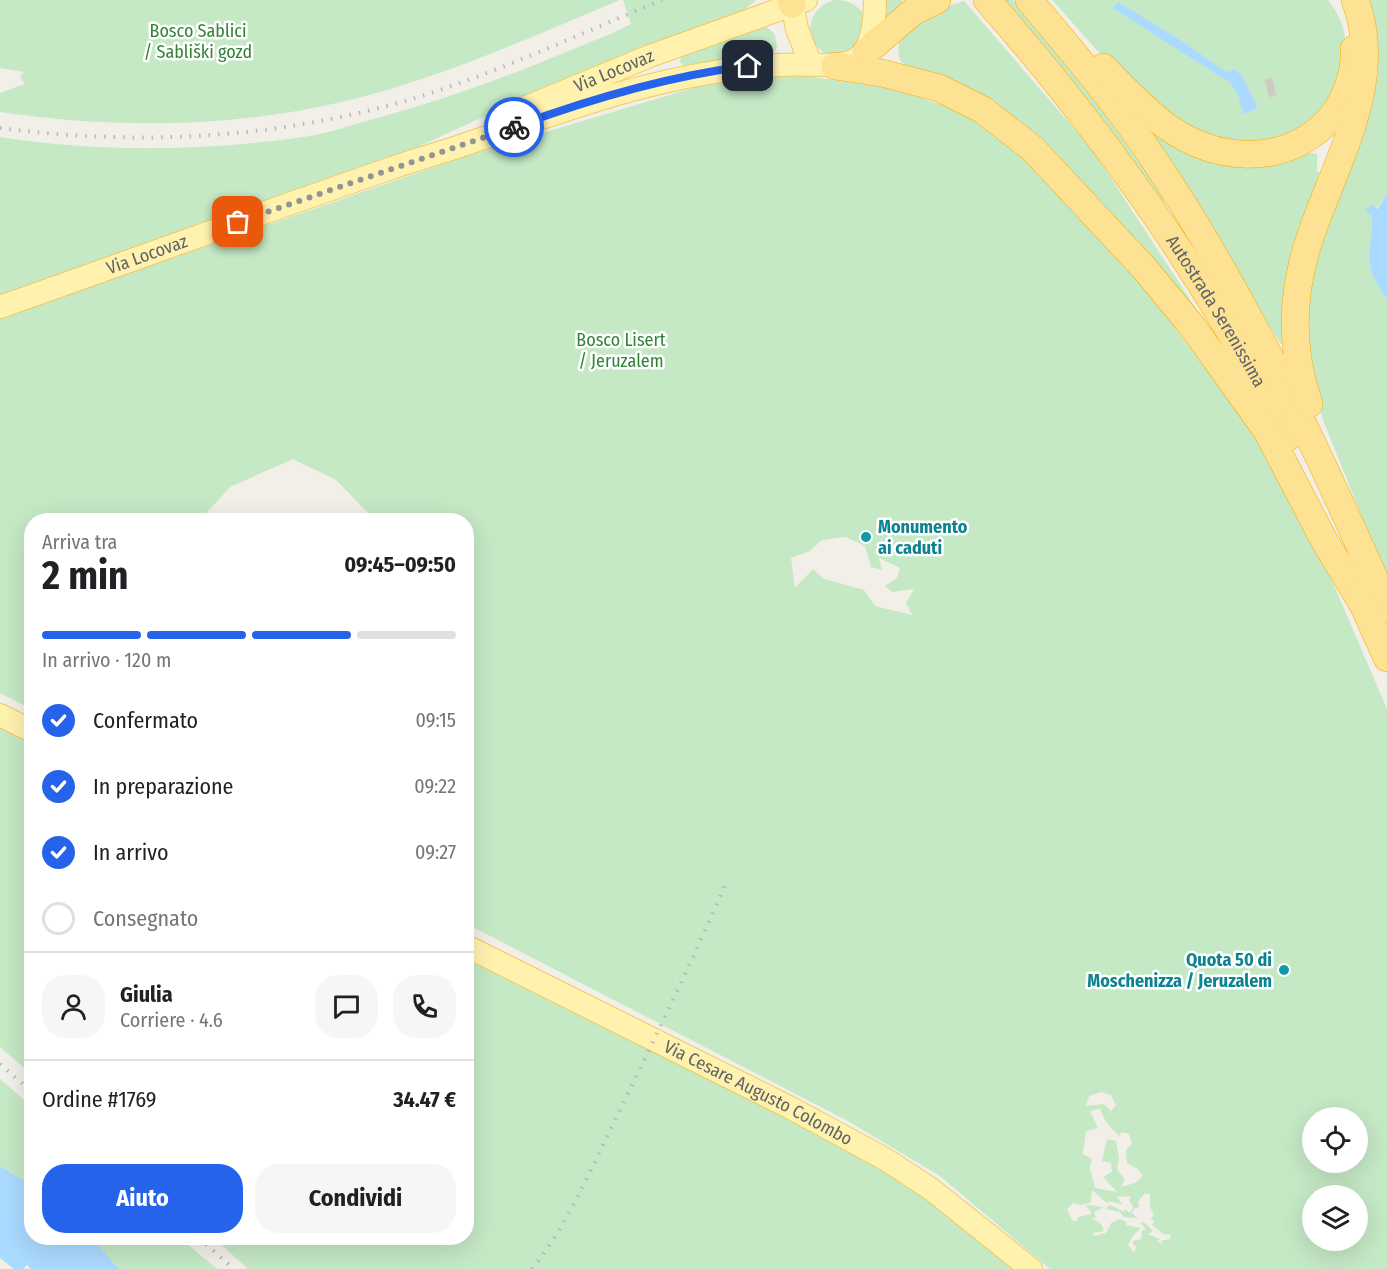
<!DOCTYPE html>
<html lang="it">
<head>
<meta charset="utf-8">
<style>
	body { margin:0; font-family:"Fira Sans Condensed",sans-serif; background:#f6f6f6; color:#202124; height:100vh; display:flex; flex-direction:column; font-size:22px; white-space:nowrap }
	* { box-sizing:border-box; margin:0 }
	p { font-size:20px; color:#757577 }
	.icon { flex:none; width:33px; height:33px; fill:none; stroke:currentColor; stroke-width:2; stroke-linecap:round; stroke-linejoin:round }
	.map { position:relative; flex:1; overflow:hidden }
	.side { position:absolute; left:24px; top:513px; width:450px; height:732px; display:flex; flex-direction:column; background:#fff; border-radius:24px; box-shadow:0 6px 24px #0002 }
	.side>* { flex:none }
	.buttons { position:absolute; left:1302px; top:1107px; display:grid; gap:12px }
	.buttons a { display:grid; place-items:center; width:66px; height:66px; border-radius:50%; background:#fff; box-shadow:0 6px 24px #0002; font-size:30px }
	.pin { position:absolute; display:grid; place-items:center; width:51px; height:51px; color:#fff; margin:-26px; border-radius:12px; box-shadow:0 3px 9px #0006 }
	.courier { position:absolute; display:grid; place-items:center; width:60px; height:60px; margin:-30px; border:4px solid #2563eb; border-radius:50%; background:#fff; color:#222; box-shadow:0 2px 8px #0007 }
	.head em { font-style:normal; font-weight:700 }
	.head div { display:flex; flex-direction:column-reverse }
	.head { display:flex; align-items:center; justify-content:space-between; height:102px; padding:0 18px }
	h1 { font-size:39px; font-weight:700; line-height:45px }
	.bar { display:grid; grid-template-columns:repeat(4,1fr); gap:9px 6px; align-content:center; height:72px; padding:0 18px }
	.bar i { height:8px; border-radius:4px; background:#e0e0e0 }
	.bar .active { background:#2563eb }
	.bar p { grid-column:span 4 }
	.line { display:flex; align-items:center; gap:15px; padding:0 18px; border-top:2px solid #e0e0e0 }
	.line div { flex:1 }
	.round { display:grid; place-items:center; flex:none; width:63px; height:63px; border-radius:24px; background:#f6f6f6 }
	ol { padding:0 18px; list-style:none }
	li { display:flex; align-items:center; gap:18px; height:66px }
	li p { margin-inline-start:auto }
	li .icon { padding:6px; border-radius:50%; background:#2563eb; color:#fff; stroke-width:4 }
	li:last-child { color:#757577 }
	li i { width:33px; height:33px; border:3px solid #e0e0e0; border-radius:50% }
	.button { display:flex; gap:12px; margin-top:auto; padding:12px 18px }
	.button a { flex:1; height:69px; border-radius:24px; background:#2563eb; color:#fff; font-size:24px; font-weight:700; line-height:69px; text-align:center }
	.button a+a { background:#f6f6f6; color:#202124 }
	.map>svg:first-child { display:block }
</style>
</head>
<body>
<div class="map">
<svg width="1387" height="1269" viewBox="0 0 1387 1269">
	<rect width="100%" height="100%" fill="#f1efe8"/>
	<path fill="#c5e8c5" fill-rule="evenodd" d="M0,0H620C538,34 455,72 369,95C247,128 124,130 0,112V93L25,84L20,77L24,72L0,68Z
		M623,0H756L744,10L509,105L387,161L0,299V137C101,153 203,151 304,137C325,134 346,127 366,121C453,99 533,66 615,32L631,24Z
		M834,0C851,0 861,6 867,22L853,52L827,55C802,39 806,9 834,0Z
		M883,0H902L904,6L891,20L884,18Z
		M998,0H1013L1080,80L1162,194L1167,212Z
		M1052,0H1328C1363,45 1339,78 1317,121C1304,126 1265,147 1254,146C1170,146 1104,56 1052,0ZM1118,3L1182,41L1222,70L1227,72L1235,69L1242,76L1258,108L1244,113L1238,95L1230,83L1142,25Z
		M1363,0H1387V194L1371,215L1374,230L1371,269L1387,299V579L1325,425L1305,367L1306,282L1368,115L1378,75L1376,34Z
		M964,1L1092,149L1219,344L1114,219L901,62C886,25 937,9 964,1Z
		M767,27L775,35L777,47L769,57L686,68L680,62L681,56L756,28Z
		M798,75L891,88L972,115L1042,170L1118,252L1256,436L1324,562L1387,709V1269H1050L940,1176L848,1121L467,924L466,520H375L336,480L293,459L230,487L200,520H32L31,709L0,693V318L469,155L703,85ZM846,537L865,546L871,567L882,570L879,558L900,568L897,578L885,586L892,592L914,589L906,603L912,615L875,606L864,590L824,579L813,569L795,588L791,558L810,551L822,540ZM1101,1092L1111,1095L1116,1105L1111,1111L1104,1104L1086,1106L1089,1096ZM1100,1109C1105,1121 1109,1128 1120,1136L1121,1132L1129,1134L1132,1144L1126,1150L1127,1163L1138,1169L1143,1176L1135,1183L1121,1187L1125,1180L1117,1169L1119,1158L1116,1141L1107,1139L1102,1161L1111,1163L1112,1172L1103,1177L1117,1192L1095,1188L1090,1168L1092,1159L1083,1154L1086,1131L1098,1128L1090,1111ZM1312,1118H1358V1162H1312ZM1092,1190L1107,1203L1110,1201L1123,1205L1117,1197L1131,1196L1129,1200L1133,1207L1130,1213L1125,1209L1124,1212L1110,1205L1107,1207L1106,1209L1120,1212L1124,1217L1138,1218L1132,1213L1134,1209L1139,1207L1138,1202L1145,1193L1150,1194V1206L1154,1216L1151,1218L1154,1222L1152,1225L1163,1234L1171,1235L1170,1239L1161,1241L1162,1245L1157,1240H1161L1148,1234L1153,1231L1145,1223L1140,1222L1146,1229L1142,1231L1141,1239L1133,1241V1245L1137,1246L1134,1253L1128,1245L1134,1234L1141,1228L1126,1225V1222L1120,1219L1111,1223L1106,1233L1093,1236V1233L1104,1231L1101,1224L1092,1218H1096L1094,1212L1104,1207L1086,1205L1092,1214L1078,1217L1076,1222L1072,1220L1067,1209L1073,1203L1082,1205L1091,1202ZM1312,1196H1358V1240H1312Z
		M1140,115L1160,131L1317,154V171L1327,179L1285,343L1281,344L1278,340Z
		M0,726L31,741V1074L0,1047Z
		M467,958L809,1128L895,1174L1015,1269H248L214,1238H466Z
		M0,1079L31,1106V1185L0,1166Z
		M92,1238H180L217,1269H119Z"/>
	<path fill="#aadaff" d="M1118,2L1182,41L1223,70L1227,72L1235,69L1242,76L1258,108L1244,114L1238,95L1230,83L1113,8Z
		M1387,194V299C1381,289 1371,276 1370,264C1368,247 1374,232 1371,215L1365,211L1371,205L1377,209Z
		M0,1166L31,1185L32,1238H92L119,1269H31L27,1265L23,1269H14L0,1258Z"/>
	<path fill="#cccac5" stroke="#d6d1c6" stroke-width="1.5" d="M1272,78L1276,95L1269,97L1265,80Z"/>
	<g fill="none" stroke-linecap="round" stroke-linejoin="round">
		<g stroke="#f2c960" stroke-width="24">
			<g id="major">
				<path d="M792,4L797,29L811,65"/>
				<path id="s1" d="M517,111L650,56L806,0"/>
				<path id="s2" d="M0,307C131,261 261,213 392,168C416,159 441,153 466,144C569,109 667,71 778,65C840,61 874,83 875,0"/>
				<path d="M0,715L32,731"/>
				<path id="s3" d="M466,946L789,1107L885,1159L931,1189L1031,1269"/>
			</g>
		</g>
		<g stroke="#f9ab00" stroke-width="28">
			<g id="highway">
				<path d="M791,0L792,4"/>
				<path id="s4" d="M987,0C1105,134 1207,278 1288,437"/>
				<path d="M1029,0C1073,52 1117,104 1155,161C1249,301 1319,453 1387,607"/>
				<path d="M866,52L914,11L937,0"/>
				<path d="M835,66L882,73L939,88L983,110L1033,149L1144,268L1192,326L1267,431L1324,540L1365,608"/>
				<path d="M1103,67C1123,87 1143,109 1166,126C1215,161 1280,167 1325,124C1343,107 1356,74 1354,49"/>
				<path d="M1309,404C1291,352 1291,299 1307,247C1331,169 1387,84 1355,0"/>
				<path d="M1358,593L1387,658"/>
			</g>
		</g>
		<use href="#major" stroke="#fff2af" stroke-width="22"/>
		<use href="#highway" stroke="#fde293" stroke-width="27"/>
		<path stroke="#b6b7b8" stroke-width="4" stroke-dasharray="1.5 8" stroke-linecap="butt" d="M0,128C136,146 272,139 405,101C493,75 577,35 662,0
			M0,1064L32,1092
			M199,1238L234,1269
			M532,1269C568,1224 591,1169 616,1118C654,1040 692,962 726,883"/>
	</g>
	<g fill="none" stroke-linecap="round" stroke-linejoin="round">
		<path stroke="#929495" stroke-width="6" stroke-dasharray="0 10.8" d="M238,222L514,127"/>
		<path stroke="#2563eb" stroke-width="8" d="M514,127C590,99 668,76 748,66"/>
	</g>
	<g fill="#0f9aa8" stroke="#fff" stroke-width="2">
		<circle cx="866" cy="537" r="6"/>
		<circle cx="1284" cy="970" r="6"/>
	</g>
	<g text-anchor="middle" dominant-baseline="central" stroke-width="5" stroke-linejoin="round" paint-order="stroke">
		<g font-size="18" fill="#348238" stroke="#fff">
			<text x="198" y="31">Bosco Sablici<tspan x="198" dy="21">/ Sabliški gozd</tspan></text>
			<text x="621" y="340">Bosco Lisert<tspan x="621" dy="21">/ Jeruzalem</tspan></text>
		</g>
		<g font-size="18" fill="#5f6368" stroke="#fff">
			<text stroke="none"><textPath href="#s1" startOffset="105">Via Locovaz</textPath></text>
			<text stroke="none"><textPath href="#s2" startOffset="156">Via Locovaz</textPath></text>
			<text stroke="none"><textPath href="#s4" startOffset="387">Autostrada Serenissima</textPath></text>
			<text stroke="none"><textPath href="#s3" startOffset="327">Via Cesare Augusto Colombo</textPath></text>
		</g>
		<g font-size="18" font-weight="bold" fill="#0d838f" stroke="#fff" text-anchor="start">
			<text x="878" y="527">Monumento<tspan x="878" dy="21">ai caduti</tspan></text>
			<text x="1272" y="960" text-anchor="end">Quota 50 di<tspan x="1272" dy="21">Moschenizza / Jeruzalem</tspan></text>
		</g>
	</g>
</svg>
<div class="buttons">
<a><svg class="icon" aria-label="locate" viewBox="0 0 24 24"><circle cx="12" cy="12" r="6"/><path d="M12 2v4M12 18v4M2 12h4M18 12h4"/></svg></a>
<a><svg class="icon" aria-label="layers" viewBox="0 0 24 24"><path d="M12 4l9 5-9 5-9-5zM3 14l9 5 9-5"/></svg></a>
</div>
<div class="pin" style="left:238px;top:222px;background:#ea580c"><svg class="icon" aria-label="bag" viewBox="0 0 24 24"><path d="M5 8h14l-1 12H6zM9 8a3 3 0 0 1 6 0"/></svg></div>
<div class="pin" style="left:748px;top:66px;background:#1f2937"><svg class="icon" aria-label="home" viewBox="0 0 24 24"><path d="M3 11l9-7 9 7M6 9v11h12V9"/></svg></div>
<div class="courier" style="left:514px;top:127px"><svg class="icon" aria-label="bike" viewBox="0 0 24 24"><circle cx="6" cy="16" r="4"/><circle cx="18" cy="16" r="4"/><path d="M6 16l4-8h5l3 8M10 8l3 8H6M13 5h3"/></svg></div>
<section class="side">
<div class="head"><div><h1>2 min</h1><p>Arriva tra</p></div><em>09:45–09:50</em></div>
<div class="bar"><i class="active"></i><i class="active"></i><i class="active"></i><i></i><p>In arrivo · 120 m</p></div>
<ol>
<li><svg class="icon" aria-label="check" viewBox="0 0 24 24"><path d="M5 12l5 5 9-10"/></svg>Confermato<p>09:15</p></li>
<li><svg class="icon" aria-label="check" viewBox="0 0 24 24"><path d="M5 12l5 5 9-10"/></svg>In preparazione<p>09:22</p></li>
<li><svg class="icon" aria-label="check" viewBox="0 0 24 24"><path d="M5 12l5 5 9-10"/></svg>In arrivo<p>09:27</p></li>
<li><i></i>Consegnato</li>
</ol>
<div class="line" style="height:108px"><a class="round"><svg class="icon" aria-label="person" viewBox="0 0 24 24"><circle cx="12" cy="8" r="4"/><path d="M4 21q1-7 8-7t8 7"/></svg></a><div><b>Giulia</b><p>Corriere · 4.6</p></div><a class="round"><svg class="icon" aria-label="chat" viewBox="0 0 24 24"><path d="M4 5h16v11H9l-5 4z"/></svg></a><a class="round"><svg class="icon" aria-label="phone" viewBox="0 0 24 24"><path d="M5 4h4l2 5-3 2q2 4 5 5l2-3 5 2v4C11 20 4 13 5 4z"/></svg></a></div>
<div class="line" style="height:78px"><div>Ordine #1769</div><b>34.47 €</b></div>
<div class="button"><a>Aiuto</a><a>Condividi</a></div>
</section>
</div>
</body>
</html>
